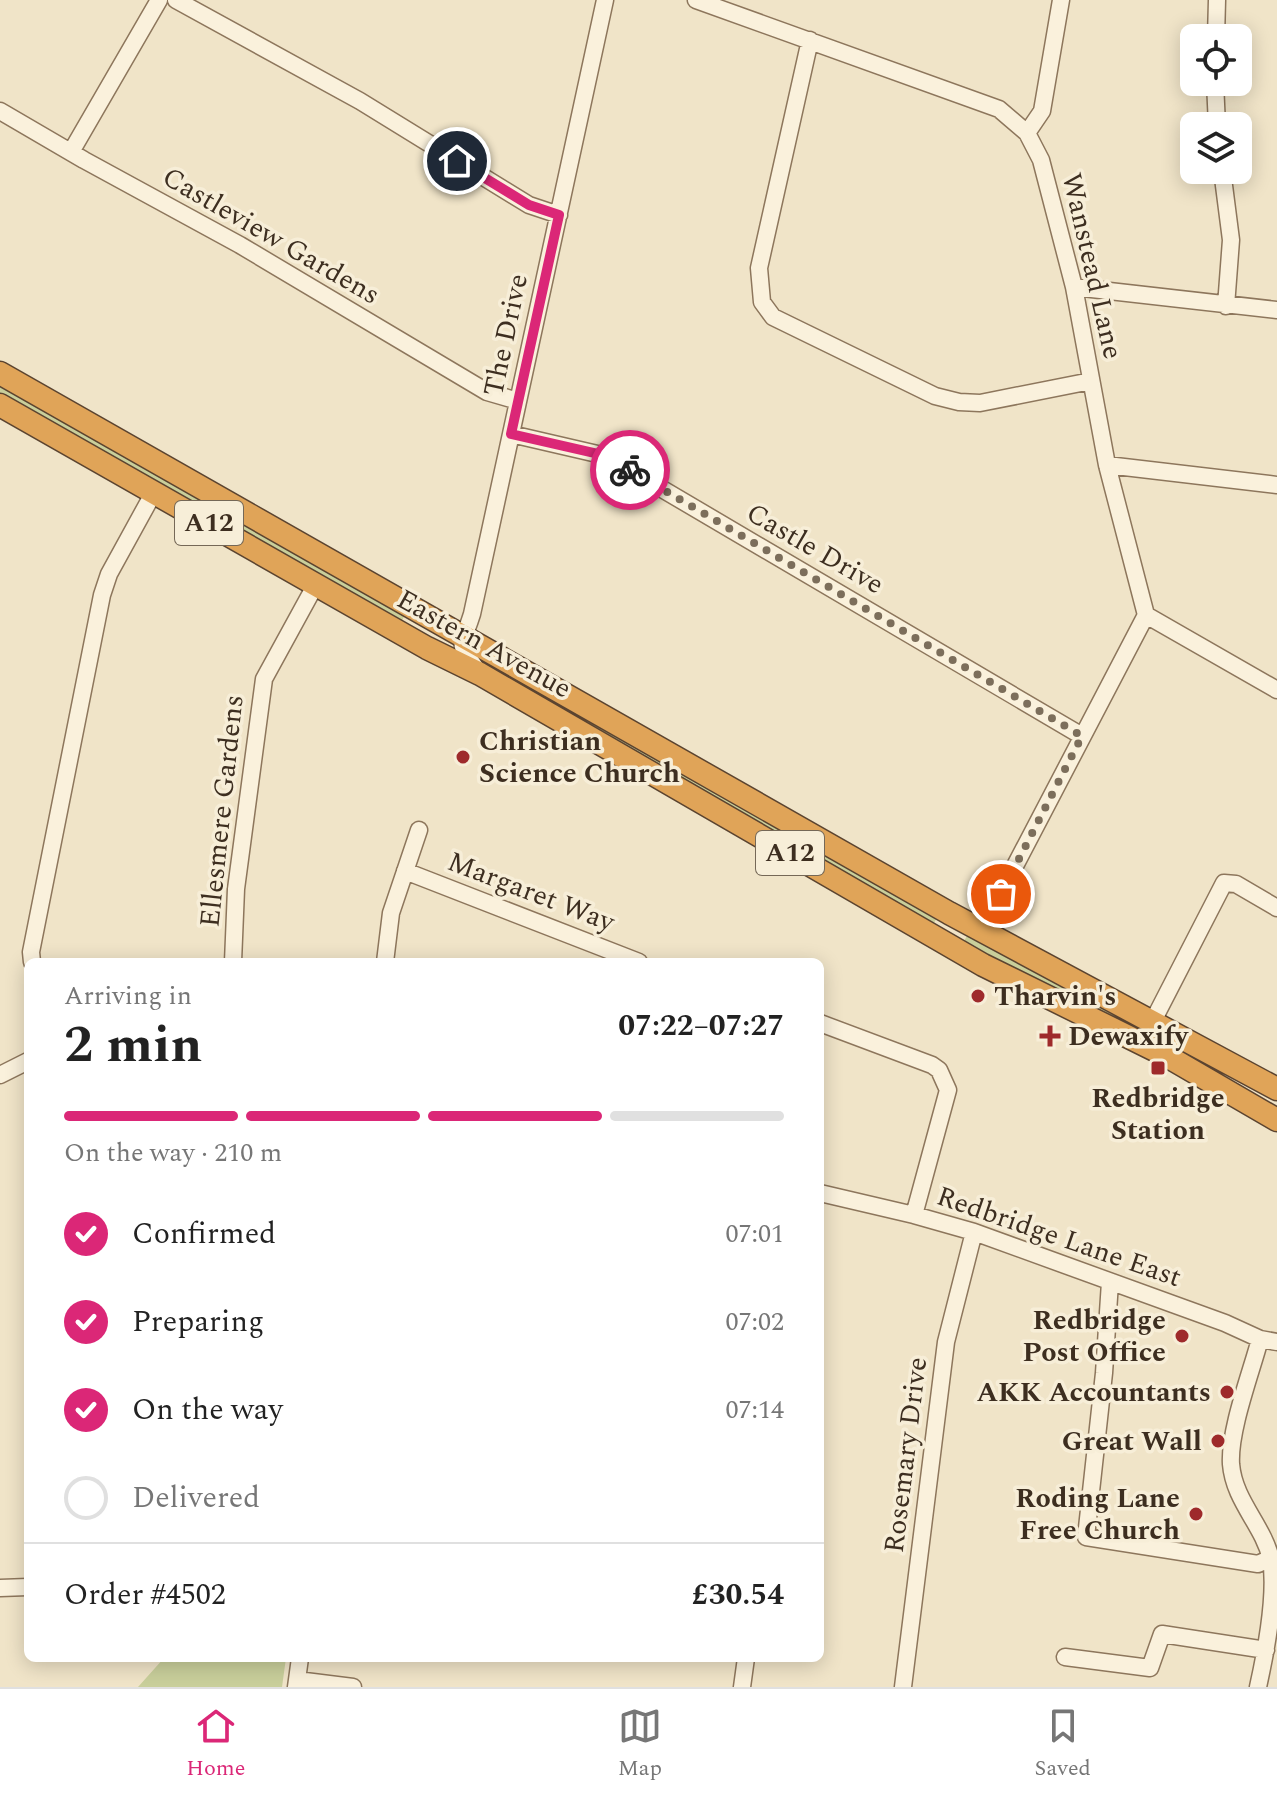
<!DOCTYPE html>
<html lang="en">
<head>
<meta charset="utf-8">
<style>
	body { margin:0; font-family:Spectral,serif; background:#f6f6f6; color:#222; height:100vh; display:flex; flex-direction:column; font-size:30px; white-space:nowrap }
	* { box-sizing:border-box; margin:0 }
	p { font-size:26px; color:#767676 }
	.icon { flex:none; width:44px; height:44px; fill:none; stroke:currentColor; stroke-width:2; stroke-linecap:round; stroke-linejoin:round }
	.map { position:relative; flex:1; overflow:hidden }
	.sheet { position:absolute; left:24px; top:958px; width:800px; height:704px; display:flex; flex-direction:column; background:#fff; border-radius:12px; box-shadow:0 4px 20px #0003 }
	.sheet>* { flex:none }
	.buttons { position:absolute; left:1180px; top:24px; display:grid; gap:16px }
	.buttons a { display:grid; place-items:center; width:72px; height:72px; border-radius:12px; background:#fff; box-shadow:0 4px 20px #0003; font-size:40px }
	.pin { position:absolute; display:grid; place-items:center; width:68px; height:68px; color:#fff; margin:-34px; border:4px solid #fff; border-radius:50%; box-shadow:0 2px 8px #0007 }
	.courier { position:absolute; display:grid; place-items:center; width:80px; height:80px; margin:-40px; border:6px solid #db2777; border-radius:50%; background:#fff; color:#222; box-shadow:0 2px 10px #0007 }
	.headline em { font-style:normal; font-weight:700 }
	.headline div { display:flex; flex-direction:column-reverse }
	.headline { display:flex; align-items:center; justify-content:space-between; height:136px; padding:0 40px }
	h1 { font-size:52px; font-weight:700; line-height:60px }
	.bar { display:grid; grid-template-columns:repeat(4,1fr); gap:12px 8px; align-content:center; height:96px; padding:0 40px }
	.bar i { height:10px; border-radius:6px; background:#e0e0e0 }
	.bar .active { background:#db2777 }
	.bar p { grid-column:span 4 }
	.line { display:flex; align-items:center; gap:20px; padding:0 40px; border-top:2px solid #e0e0e0 }
	.line div { flex:1 }
	ol { padding:0 40px; list-style:none }
	li { display:flex; align-items:center; gap:24px; height:88px }
	li p { margin-inline-start:auto }
	li .icon { padding:8px; border-radius:50%; background:#db2777; color:#fff; stroke-width:4 }
	li:last-child { color:#767676 }
	li i { width:44px; height:44px; border:4px solid #e0e0e0; border-radius:50% }
	.menu { display:flex; justify-content:space-around; align-items:center; height:112px; border-top:2px solid #e0e0e0; background:#fff; font-size:22px; color:#767676 }
	.menu a { display:grid; justify-items:center; gap:4px }
	.menu .active { color:#db2777 }
	.map>svg:first-child { display:block }
</style>
</head>
<body>
<div class="map">
<svg width="1277" height="1687" viewBox="0 0 1277 1687">
	<rect width="100%" height="100%" fill="#f0e4c8"/>
	<path fill="#c9cf9b" d="M0,385L405,615L400,624L0,397Z
		M468,650L938,916L931,928L587,722L471,658Z
		M969,933L1049,980L1137,1023L1139,1030L962,944Z
		M164,1658H286L282,1687H138Z"/>
	<g fill="none" stroke-linecap="round" stroke-linejoin="round">
		<g stroke="#8d765c" stroke-width="19">
			<path id="minor" d="M176,0L360,101L529,205L559,215
				M696,0L999,109L1027,133L1041,160L1074,287L1107,465L1146,615L1277,690
				M1216,38L1217,0
				M810,40L759,268L762,302L773,317L935,396L959,402L980,403L1091,381
				M1215,82L1217,126
				M0,111L84,160L240,245L487,392L518,401
				M1027,133L1042,111L1061,0
				M71,152L159,0
				M1222,170L1231,240L1226,306
				M1074,287L1277,310
				M511,434L606,456L1082,736
				M1107,465L1277,485
				M477,670C455,639 462,647 472,614L605,0
				M405,871L639,962
				M981,931L1146,615
				M32,962L31,952L102,595L109,574L154,492
				M233,962L236,889L264,679L316,584
				M385,962L391,913L419,830
				M820,1023L932,1065L939,1070L948,1090L914,1215
				M1152,1030L1153,1021L1224,883L1236,884L1277,908
				M0,1075L28,1061
				M820,1193L914,1215L974,1232L1225,1323L1260,1339L1277,1342
				M1110,1282L1104,1373L1086,1537L1258,1564L1271,1558
				M0,1588L28,1587
				M1065,1657L1150,1668L1162,1634L1266,1650
				M297,1680L353,1687
				M296,1687L300,1658
				M742,1687L746,1658
				M903,1687L946,1342L974,1232
				M1258,1687C1266,1651 1277,1596 1271,1559C1263,1525 1234,1501 1231,1464C1229,1430 1251,1373 1260,1339"/>
		</g>
		<g stroke="#5b4430" stroke-width="25">
			<path id="highway" d="M0,373L949,913L1277,1089
				M0,405L427,648L480,674L983,965L1165,1055L1277,1120"/>
		</g>
		<use href="#minor" stroke="#faf1dc" stroke-width="16"/>
		<use href="#highway" stroke="#e0a458" stroke-width="22"/>
	</g>
	<g fill="none" stroke-linecap="round" stroke-linejoin="round">
		<path stroke="#7c6e5b" stroke-width="8" stroke-dasharray="0 14.4" d="M630,470L1082,736L1001,894"/>
		<path stroke="#db2777" stroke-width="10" d="M457,161L529,205L559,215L511,434L603,455L630,470"/>
	</g>
	<g fill="#9e2a2b" stroke="#f7eed8" stroke-width="3">
		<circle cx="463" cy="757" r="8"/>
		<circle cx="978" cy="996" r="8"/>
		<path d="M1046 1024h8v8h8v8h-8v8h-8v-8h-8v-8h8z"/>
		<rect x="1150" y="1060" width="16" height="16" rx="4"/>
		<circle cx="1182" cy="1336" r="8"/>
		<circle cx="1227" cy="1392" r="8"/>
		<circle cx="1218" cy="1441" r="8"/>
		<circle cx="1196" cy="1514" r="8"/>
	</g>
	<g text-anchor="middle" dominant-baseline="central" stroke-width="7" stroke-linejoin="round" paint-order="stroke">
		<g fill="#f7eed8" stroke="#756857" stroke-width="2">
			<rect x="175" y="501" width="68" height="44" rx="6"/>
			<rect x="756" y="831" width="68" height="44" rx="6"/>
		</g>
		<g font-size="26" font-weight="bold" fill="#3d2e20">
			<text x="209" y="523">A12</text>
			<text x="790" y="853">A12</text>
		</g>
		<g font-size="28" fill="#3d2e20" stroke="#f7eed8">
			<text transform="translate(271 236) rotate(30)">Castleview Gardens</text>
			<text transform="translate(1092 266) rotate(77)">Wanstead Lane</text>
			<text transform="translate(506 335) rotate(-78)">The Drive</text>
			<text transform="translate(815 549) rotate(30)">Castle Drive</text>
			<text transform="translate(484 644) rotate(29)">Eastern Avenue</text>
			<text transform="translate(222 811) rotate(-84)">Ellesmere Gardens</text>
			<text transform="translate(531 892) rotate(21)">Margaret Way</text>
			<text transform="translate(1059 1237) rotate(19)">Redbridge Lane East</text>
			<text transform="translate(906 1455) rotate(-83)">Rosemary Drive</text>
		</g>
		<g font-size="28" font-weight="bold" fill="#3d2e20" stroke="#f7eed8" text-anchor="end">
			<text x="479" y="741" text-anchor="start">Christian<tspan x="479" dy="32">Science Church</tspan></text>
			<text x="994" y="996" text-anchor="start">Tharvin's</text>
			<text x="1068" y="1036" text-anchor="start">Dewaxify</text>
			<text x="1158" y="1098" text-anchor="middle">Redbridge<tspan x="1158" dy="32">Station</tspan></text>
			<text x="1166" y="1320">Redbridge<tspan x="1166" dy="32">Post Office</tspan></text>
			<text x="1211" y="1392">AKK Accountants</text>
			<text x="1202" y="1441">Great Wall</text>
			<text x="1180" y="1498">Roding Lane<tspan x="1180" dy="32">Free Church</tspan></text>
		</g>
	</g>
</svg>
<div class="buttons">
<a><svg class="icon" aria-label="locate" viewBox="0 0 24 24"><circle cx="12" cy="12" r="6"/><path d="M12 2v4M12 18v4M2 12h4M18 12h4"/></svg></a>
<a><svg class="icon" aria-label="layers" viewBox="0 0 24 24"><path d="M12 4l9 5-9 5-9-5zM3 14l9 5 9-5"/></svg></a>
</div>
<div class="pin" style="left:1001px;top:894px;background:#ea580c"><svg class="icon" aria-label="bag" viewBox="0 0 24 24"><path d="M5 8h14l-1 12H6zM9 8a3 3 0 0 1 6 0"/></svg></div>
<div class="pin" style="left:457px;top:161px;background:#1f2937"><svg class="icon" aria-label="home" viewBox="0 0 24 24"><path d="M3 11l9-7 9 7M6 9v11h12V9"/></svg></div>
<div class="courier" style="left:630px;top:470px"><svg class="icon" aria-label="bike" viewBox="0 0 24 24"><circle cx="6" cy="16" r="4"/><circle cx="18" cy="16" r="4"/><path d="M6 16l4-8h5l3 8M10 8l3 8H6M13 5h3"/></svg></div>
<section class="sheet">
<div class="headline"><div><h1>2 min</h1><p>Arriving in</p></div><em>07:22–07:27</em></div>
<div class="bar"><i class="active"></i><i class="active"></i><i class="active"></i><i></i><p>On the way · 210 m</p></div>
<ol>
<li><svg class="icon" aria-label="check" viewBox="0 0 24 24"><path d="M5 12l5 5 9-10"/></svg>Confirmed<p>07:01</p></li>
<li><svg class="icon" aria-label="check" viewBox="0 0 24 24"><path d="M5 12l5 5 9-10"/></svg>Preparing<p>07:02</p></li>
<li><svg class="icon" aria-label="check" viewBox="0 0 24 24"><path d="M5 12l5 5 9-10"/></svg>On the way<p>07:14</p></li>
<li><i></i>Delivered</li>
</ol>
<div class="line" style="height:104px"><div>Order #4502</div><b>£30.54</b></div>
</section>
</div>
<nav class="menu">
<a class="active"><svg class="icon" aria-label="home" viewBox="0 0 24 24"><path d="M3 11l9-7 9 7M6 9v11h12V9"/></svg>Home</a>
<a><svg class="icon" aria-label="map" viewBox="0 0 24 24"><path d="M3 6l6-2 6 2 6-2v14l-6 2-6-2-6 2zM9 4v14M15 6v14"/></svg>Map</a>
<a><svg class="icon" aria-label="saved" viewBox="0 0 24 24"><path d="M7 4h10v16l-5-4-5 4z"/></svg>Saved</a>
</nav>
</body>
</html>
